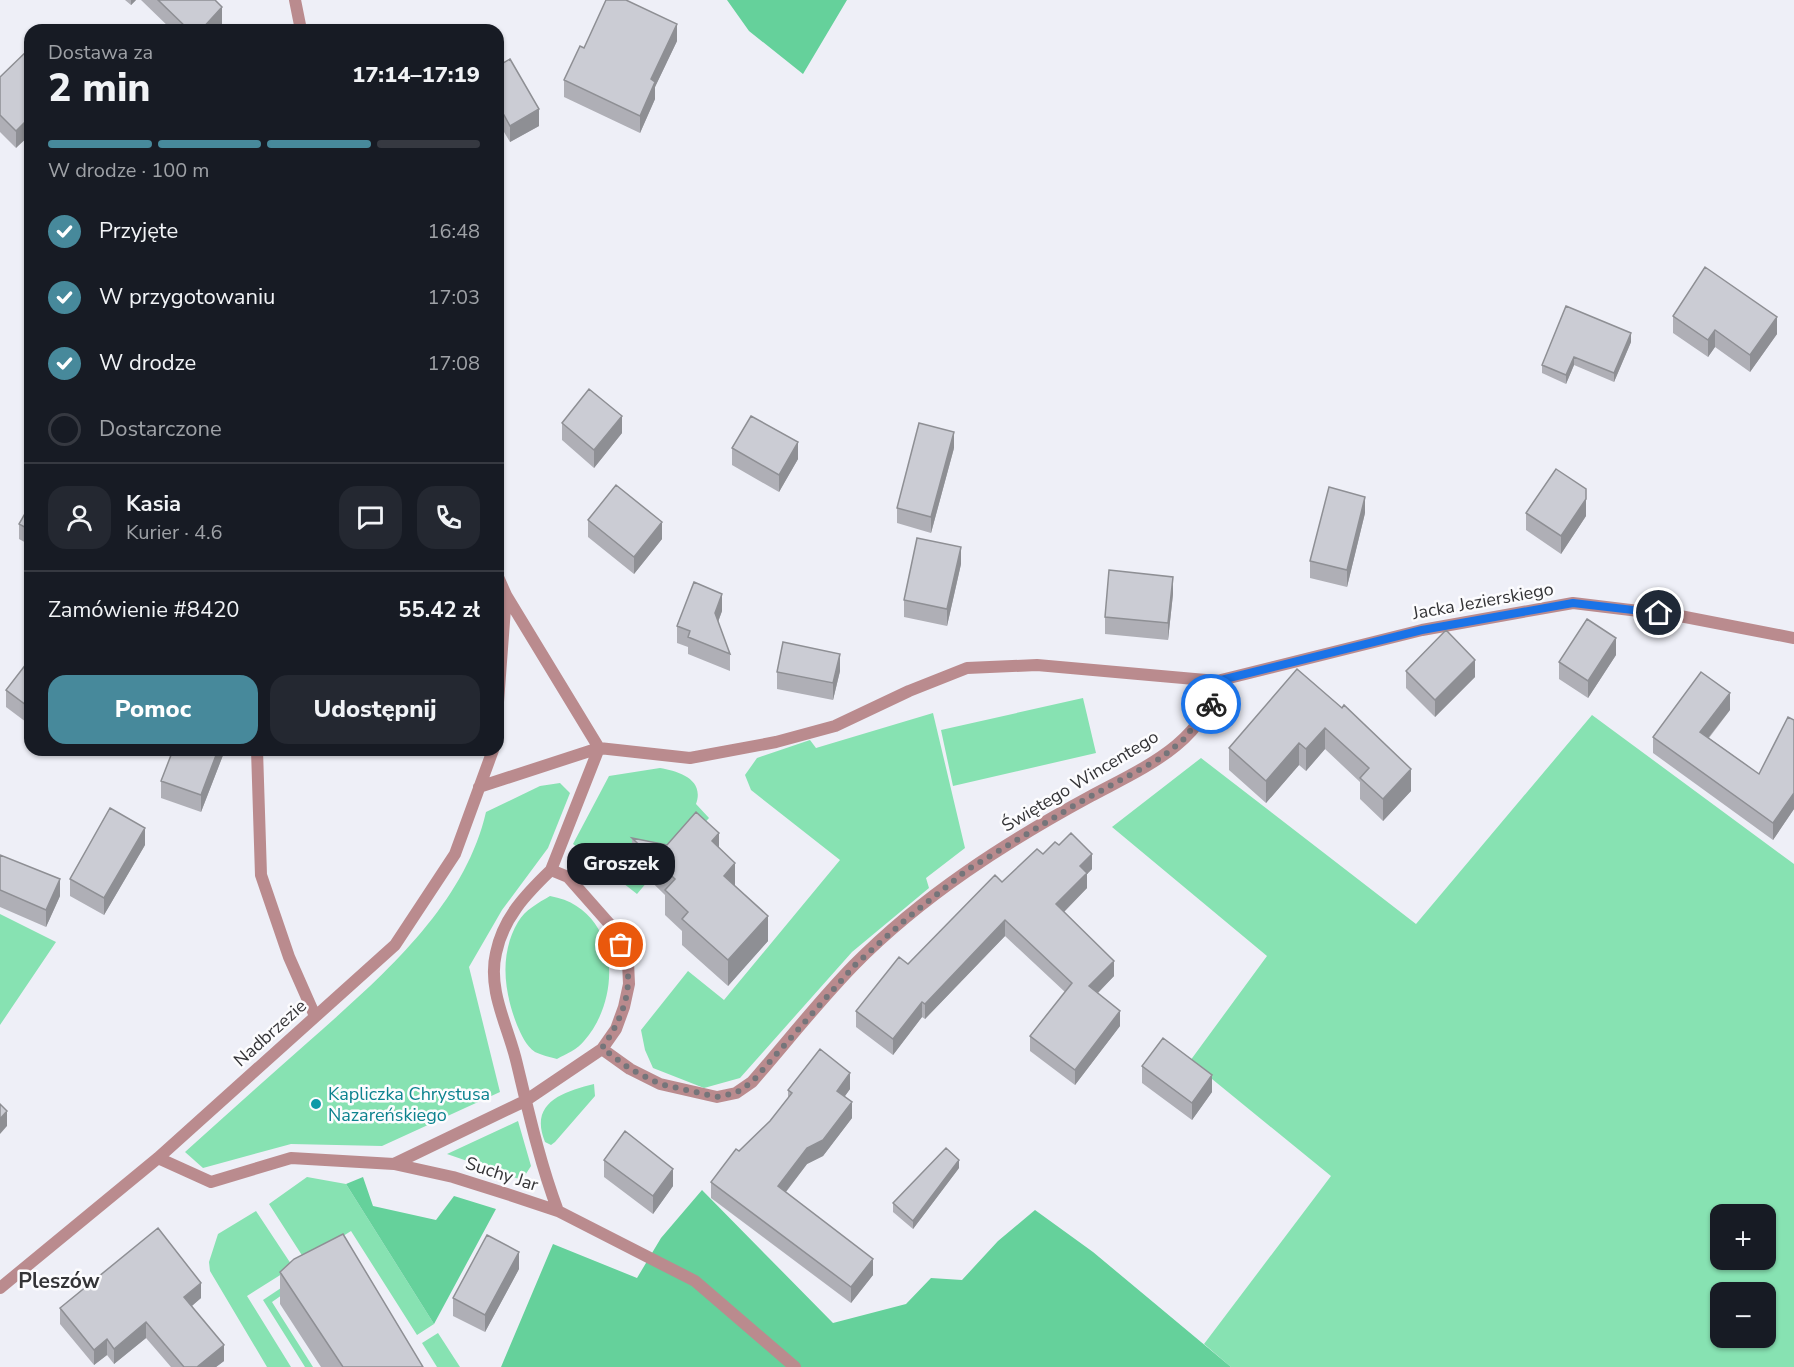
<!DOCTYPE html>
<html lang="pl">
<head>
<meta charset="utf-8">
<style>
	body { margin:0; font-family:"Nunito Sans",sans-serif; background:#242831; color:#f1f3f6; height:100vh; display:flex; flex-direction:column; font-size:22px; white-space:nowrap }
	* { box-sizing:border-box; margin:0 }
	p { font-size:20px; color:#9ea1a6 }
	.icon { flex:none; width:33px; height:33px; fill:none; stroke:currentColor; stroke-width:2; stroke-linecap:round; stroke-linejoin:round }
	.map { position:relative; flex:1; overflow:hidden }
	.sheet { position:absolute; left:24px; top:24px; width:480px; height:732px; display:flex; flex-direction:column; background:#171b24; border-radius:18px; box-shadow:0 2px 4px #0004 }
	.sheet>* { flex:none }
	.tools { position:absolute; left:1710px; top:1204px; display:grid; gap:12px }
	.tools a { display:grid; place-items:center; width:66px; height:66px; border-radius:12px; background:#171b24; box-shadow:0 2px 4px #0004; font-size:30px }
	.pin { position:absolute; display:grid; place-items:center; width:51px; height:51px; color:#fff; margin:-26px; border:3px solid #fff; border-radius:50%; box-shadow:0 2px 6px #0007 }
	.courier { position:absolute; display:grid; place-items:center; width:60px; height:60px; margin:-30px; border:4px solid #1a73e8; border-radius:50%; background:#fff; color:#222; box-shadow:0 2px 8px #0007 }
	.bubble { position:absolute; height:42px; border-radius:18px; background:#171b24; box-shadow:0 2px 4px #0004; font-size:20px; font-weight:800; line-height:42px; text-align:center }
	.head em { font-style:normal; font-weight:800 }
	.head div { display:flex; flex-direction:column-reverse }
	.head { display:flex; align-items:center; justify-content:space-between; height:102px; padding:0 24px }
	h1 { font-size:39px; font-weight:800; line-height:45px }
	.bar { display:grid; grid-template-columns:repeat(4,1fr); gap:9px 6px; align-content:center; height:72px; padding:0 24px }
	.bar i { height:8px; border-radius:4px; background:#363941 }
	.bar .selected { background:#47899b }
	.bar p { grid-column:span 4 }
	.line { display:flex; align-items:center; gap:15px; padding:0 24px; border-top:2px solid #363941 }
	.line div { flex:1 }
	.round { display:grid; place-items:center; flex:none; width:63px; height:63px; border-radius:18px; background:#242831 }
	ol { padding:0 24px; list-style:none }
	li { display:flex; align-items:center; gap:18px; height:66px }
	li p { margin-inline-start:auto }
	li .icon { padding:6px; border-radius:50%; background:#47899b; color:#fff; stroke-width:4 }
	li:last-child { color:#9ea1a6 }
	li i { width:33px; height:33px; border:3px solid #363941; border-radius:50% }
	.cta { display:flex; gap:12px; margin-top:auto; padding:12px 24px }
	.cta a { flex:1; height:69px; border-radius:18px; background:#47899b; color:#fff; font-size:24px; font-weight:800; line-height:69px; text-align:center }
	.cta a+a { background:#242831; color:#f1f3f6 }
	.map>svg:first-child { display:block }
</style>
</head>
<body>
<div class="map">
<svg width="1794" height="1367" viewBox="0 0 1794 1367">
	<rect width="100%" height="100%" fill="#eeeff7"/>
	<path fill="#87e2b2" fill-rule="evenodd" d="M1083,698L1096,753L953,786L941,730Z
		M933,713L965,848L926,878L929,888L852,952L740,1078L704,1088L653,1068L645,1050L641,1030L688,971L724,1000L840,860L751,790L745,775L757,758L810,740L816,748Z
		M1592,715L1794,864V1367H1231L1204,1344L1331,1176L1190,1061L1267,956L1112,827L1201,758L1416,924ZM1720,1215H1766V1260H1720ZM1720,1293H1766V1338H1720Z
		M660,768C678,771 705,779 696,804L709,818L667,864L664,862L637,894L573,844L609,776Z
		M560,783L570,793L548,848L502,910L469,967L500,1092L382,1146L291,1144L203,1168L185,1152C225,1116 266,1079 307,1043C377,981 464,908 486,812L540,786Z
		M550,896C619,908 624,996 584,1041C578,1049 566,1054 557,1059C550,1057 541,1055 535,1052C526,1046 521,1034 517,1025C504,992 499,954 518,922C525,910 538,903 550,896Z
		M0,914L56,942L0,1025Z
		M594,1084L595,1096L555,1142L551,1145L545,1142C529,1103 562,1092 594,1084Z
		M518,1121L531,1166L522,1180L447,1154Z
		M307,1177L346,1184L434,1324L417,1335L351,1231L305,1260L269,1204Z
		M256,1211L293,1267L247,1296L291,1367H267L210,1271L209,1262L218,1234Z
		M299,1276L302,1281L272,1302L313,1367H305L263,1300Z
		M438,1333L460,1367H437L422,1343Z"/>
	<path fill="#65d19b" d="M727,0H847L803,74L749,31Z
		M363,1177L373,1206L436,1220L454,1196L496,1209L434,1324L346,1184Z
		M702,1190L833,1323L906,1304L931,1278L962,1280L998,1241L1035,1210L1093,1252L1231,1367H501L553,1244L637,1278L661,1238Z"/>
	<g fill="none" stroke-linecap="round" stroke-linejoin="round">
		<path stroke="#ba8b8e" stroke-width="12" d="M295,0L301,30
			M498,577L506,595L498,702
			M257,750L261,875L289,957L315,1016
			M479,787L599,748L690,758L776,742L835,726L909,691L967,668L1037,665L1217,681L1422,630L1573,603L1680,616L1794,638
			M551,870C526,894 503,918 496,953C487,991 509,1028 517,1064C529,1114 540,1163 558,1211
			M602,1049L630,1069L660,1084L717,1097L736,1093L752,1082C786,1043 818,1002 854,965C922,896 1006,842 1091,796C1141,769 1205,743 1217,681
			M158,1158L211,1182L291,1158L394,1164L453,1177L507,1194L558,1211L695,1281L795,1367
			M394,1164L525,1101L602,1049L616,1029L624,1007L629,984L628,962L613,928L568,877L551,870L599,748L506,595
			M0,1288L158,1158L395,945L455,854L493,750"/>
	</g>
	<path fill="#afafb6" d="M125,0H136L131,5Z
		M141,0H215L222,24L217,30H172Z
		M677,41L655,87V99L640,133L564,97V80L584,48Z
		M30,48L16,148L0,132V77Z
		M498,66L539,126L510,142L504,132L498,135Z
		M1673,316L1777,334L1750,372L1715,347L1708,357L1673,333Z
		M1631,342L1614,382L1574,365L1566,384L1542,373V365Z
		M30,417V436L28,434V421Z
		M562,423L622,433L594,468L562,440Z
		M732,448L798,459L779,492L732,465Z
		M954,448L931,533L897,523V508Z
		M30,505V545L19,539V524Z
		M1365,513L1347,587L1310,578V561Z
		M1526,513L1586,516L1561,554L1526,530Z
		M588,520L662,539L634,574L588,537Z
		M961,564L947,626L904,617V600Z
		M1173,594L1168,640L1105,634V617Z
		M722,611L718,622L730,654V671L688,654V647L677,643V626Z
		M1616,655L1588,698L1559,679V662Z
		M30,659V725L6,707V690Z
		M1297,669L1411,791L1383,821L1360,799V782L1325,749L1306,771L1299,765L1266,803L1229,770V748Z
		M840,671L833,700L777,689V672Z
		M1406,671L1475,677L1435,717L1406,688Z
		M1730,710L1709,738L1759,774L1794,720V809L1773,840L1653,753V737Z
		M225,750L201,812L161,798V781Z
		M407,750H431L430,755Z
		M632,838L667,845L719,848L735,886L768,941L728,986L682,945V931L665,915V895L632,863Z
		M145,845L104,915L70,896V879Z
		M1043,854L1092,869L1087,874V888L1064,912L1114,976L1098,993L1120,1026L1075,1085L1030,1051V1036L1065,992L1005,936L925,1019L922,1017L893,1055L856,1027V1011L908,964L1002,882Z
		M0,855L60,896L46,927L0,907Z
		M1142,1066L1212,1092L1192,1120L1142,1083Z
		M850,1089L845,1096L852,1118L823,1156L807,1164L786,1192L873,1275L851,1303L711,1198V1182L739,1151L770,1121L788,1098V1090Z
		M604,1160L673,1186L653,1214L604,1177Z
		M959,1168L913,1229L893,1212V1203Z
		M519,1269L485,1332L453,1316V1298Z
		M280,1272L423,1367H321L280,1304Z
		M201,1298L191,1306L224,1361L216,1367H171L146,1338L114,1364L107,1355L94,1365L60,1324V1308Z"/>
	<path fill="#8e8f94" d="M131,0H136L131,5Z
		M222,7V24L217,30H201Z
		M677,24V41L655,87V99L640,133V116L651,79Z
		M539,109V126L510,142V126Z
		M504,115V132L498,135V119Z
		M30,117V135L16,148V131Z
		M1777,317V334L1750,372V355Z
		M1715,330V347L1708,357V340Z
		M1631,333V342L1614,382V373Z
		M1574,357V365L1566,384V375Z
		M622,416V433L594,468V450Z
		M954,432V448L931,533V517Z
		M798,442V459L779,492V475Z
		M1365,497V513L1347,587V570Z
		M1586,499V516L1561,554V536Z
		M662,522V539L634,574V557Z
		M961,547V564L947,626V609Z
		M1173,577V594L1168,640V623Z
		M722,594V611L715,630V613Z
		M1616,638V655L1588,698V681Z
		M840,654V671L833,700V683Z
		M1475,660V677L1435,717V700Z
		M1730,693V710L1700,748V732Z
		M1325,728V749L1306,771V749Z
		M1299,743V765L1266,803V781Z
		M218,750H225L201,812V795Z
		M1411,769V791L1383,821V799Z
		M1794,793V809L1773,840V823Z
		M145,828V845L104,915V898Z
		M719,833V858L712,841Z
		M1092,854V869L1087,874V888L1056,920V904L1080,866Z
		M735,863V888L724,876Z
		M60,879V896L46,927V910Z
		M768,916V941L728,986V960Z
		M1005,920V936L925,1019V1004Z
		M1114,961V976L1089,1002V986Z
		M922,1002V1017L893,1055V1039Z
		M1120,1011V1026L1075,1085V1070Z
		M850,1073V1089L837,1107V1091Z
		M1212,1075V1092L1192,1120V1103Z
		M852,1102V1118L823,1156L807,1164L778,1202V1186L807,1148Z
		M7,1111V1126L0,1134V1119Z
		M959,1160V1168L913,1229V1221Z
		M673,1169V1186L653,1214V1196Z
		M519,1252V1269L485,1332V1315Z
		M873,1259V1275L851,1303V1287Z
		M201,1283V1298L184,1313V1297Z
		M146,1322V1338L114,1364V1349Z
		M107,1339V1355L94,1365V1350Z
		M224,1345V1361L216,1367H197Z"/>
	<path fill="#cbccd4" stroke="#8e8f94" stroke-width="1.5" d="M158,0H215L222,7L201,30H189Z
		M606,0H626L677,24L651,79L655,82L640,116L564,80L580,46L584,48Z
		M30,48V117L16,131L0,115V77Z
		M510,59L539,109L510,126L504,115L498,119V66Z
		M1705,267L1777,317L1750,355L1715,330L1708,340L1673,316Z
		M1566,306L1631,333L1614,373L1574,357L1566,375L1542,365Z
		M589,389L622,416L594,450L562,423Z
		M751,416L798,442L779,475L732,448Z
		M919,423L954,432L931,517L897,508Z
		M1556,469L1586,489V499L1561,536L1526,513Z
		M616,485L662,522L634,557L588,520Z
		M1329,487L1365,497L1347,570L1310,561Z
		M30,505V530L19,524Z
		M917,538L961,547L947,609L904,600Z
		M1109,570L1173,577L1168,623L1105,617Z
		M694,582L722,594L715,613L730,654L688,637L690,631L677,626Z
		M1587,619L1616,638L1588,681L1559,662Z
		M1446,630L1475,660L1435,700L1406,671Z
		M783,642L840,654L833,683L777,672Z
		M30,659V708L6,690Z
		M1297,669L1342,708L1344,705L1411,769L1383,799L1360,778L1369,768L1325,728L1306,749L1299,743L1266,781L1229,748Z
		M1701,672L1730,693L1700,732L1759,774L1788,717L1794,720V793L1773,823L1653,737Z
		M173,750H218L201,795L161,781Z
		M110,808L145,828L104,898L70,879Z
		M696,812L719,833L712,841L735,863L724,876L768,916L728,960L682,919L688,912L665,890L675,879L632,838L667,845Z
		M1071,833L1092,854L1080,866L1087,873L1056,904L1114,961L1089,986L1120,1011L1075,1070L1030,1036L1072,983L1005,920L925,1004L922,1002L893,1039L856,1011L899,957L908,964L995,875L1002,882L1037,849L1043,854L1055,842L1059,845Z
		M0,855L60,879L46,910L0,890Z
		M1163,1038L1212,1075L1192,1103L1142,1066Z
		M820,1049L850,1073L837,1091L852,1102L823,1140L807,1148L778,1186L873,1259L851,1287L711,1182L736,1149L739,1151L770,1121L792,1093L788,1090Z
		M0,1104L7,1111L0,1119Z
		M625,1131L673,1169L653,1196L604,1160Z
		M946,1148L959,1160L913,1221L893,1203Z
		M158,1228L201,1283L184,1297L224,1345L197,1367H184L146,1322L114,1349L107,1339L94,1350L60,1308Z
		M343,1234L423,1367H343L280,1272L294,1259Z
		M487,1235L519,1252L485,1315L453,1298Z"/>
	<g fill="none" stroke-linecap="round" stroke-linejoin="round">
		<path stroke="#75757a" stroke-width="6" stroke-dasharray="0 10.8" d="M621,945C637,982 624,1017 602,1048L630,1069L660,1084L717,1097L736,1093L752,1082L855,965L904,921L967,870L1075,805L1161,758L1183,740L1211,704"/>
		<path stroke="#1a73e8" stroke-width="8" d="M1211,704L1217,681L1422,630L1573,603L1659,613"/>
	</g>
	<circle fill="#0f9aa8" stroke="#fcfcfe" stroke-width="2" cx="316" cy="1104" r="6"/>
	<g text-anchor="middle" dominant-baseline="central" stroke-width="5" stroke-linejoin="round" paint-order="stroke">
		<g font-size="18" fill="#343437" stroke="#fcfcfe">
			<text transform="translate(1483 601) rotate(-10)">Jacka Jezierskiego</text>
			<text transform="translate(1080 781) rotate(-31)">Świętego Wincentego</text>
			<text transform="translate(270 1033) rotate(-42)">Nadbrzezie</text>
			<text transform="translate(502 1174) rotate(18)">Suchy Jar</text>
		</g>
		<g font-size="18" fill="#0d838f" stroke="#fcfcfe" text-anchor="start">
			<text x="328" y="1094">Kapliczka Chrystusa<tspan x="328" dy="21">Nazareńskiego</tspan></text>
		</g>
		<g font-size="21" font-weight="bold" fill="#343437" stroke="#fcfcfe">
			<text x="59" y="1281">Pleszów</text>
		</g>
	</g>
</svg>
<div class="tools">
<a>+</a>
<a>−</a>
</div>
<div class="pin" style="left:621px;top:945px;background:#ea580c"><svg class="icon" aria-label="bag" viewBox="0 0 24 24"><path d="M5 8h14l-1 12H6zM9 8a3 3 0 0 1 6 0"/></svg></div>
<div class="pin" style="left:1659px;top:613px;background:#1f2937"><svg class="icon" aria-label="home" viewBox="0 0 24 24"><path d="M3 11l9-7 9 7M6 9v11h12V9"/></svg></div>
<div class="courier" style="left:1211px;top:704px"><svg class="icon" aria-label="bike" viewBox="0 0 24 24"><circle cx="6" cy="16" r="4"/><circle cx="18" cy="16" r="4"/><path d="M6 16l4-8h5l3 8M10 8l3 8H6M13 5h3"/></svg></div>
<div class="bubble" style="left:567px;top:843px;width:108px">Groszek</div>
<section class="sheet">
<div class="head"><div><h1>2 min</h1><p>Dostawa za</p></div><em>17:14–17:19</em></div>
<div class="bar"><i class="selected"></i><i class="selected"></i><i class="selected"></i><i></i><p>W drodze · 100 m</p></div>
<ol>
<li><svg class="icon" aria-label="check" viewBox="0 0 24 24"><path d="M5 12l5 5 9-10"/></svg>Przyjęte<p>16:48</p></li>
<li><svg class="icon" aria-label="check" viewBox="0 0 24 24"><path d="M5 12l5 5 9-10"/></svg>W przygotowaniu<p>17:03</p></li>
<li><svg class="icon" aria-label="check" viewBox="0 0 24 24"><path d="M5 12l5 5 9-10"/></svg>W drodze<p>17:08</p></li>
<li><i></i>Dostarczone</li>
</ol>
<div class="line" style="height:108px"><a class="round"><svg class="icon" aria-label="person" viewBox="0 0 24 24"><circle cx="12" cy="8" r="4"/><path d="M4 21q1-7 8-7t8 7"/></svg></a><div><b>Kasia</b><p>Kurier · 4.6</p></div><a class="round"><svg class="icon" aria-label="chat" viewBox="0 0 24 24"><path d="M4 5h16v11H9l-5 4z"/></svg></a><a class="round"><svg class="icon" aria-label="phone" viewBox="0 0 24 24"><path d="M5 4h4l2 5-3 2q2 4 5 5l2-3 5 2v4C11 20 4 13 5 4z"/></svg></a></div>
<div class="line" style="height:78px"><div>Zamówienie #8420</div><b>55.42 zł</b></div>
<div class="cta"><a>Pomoc</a><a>Udostępnij</a></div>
</section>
</div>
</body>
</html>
